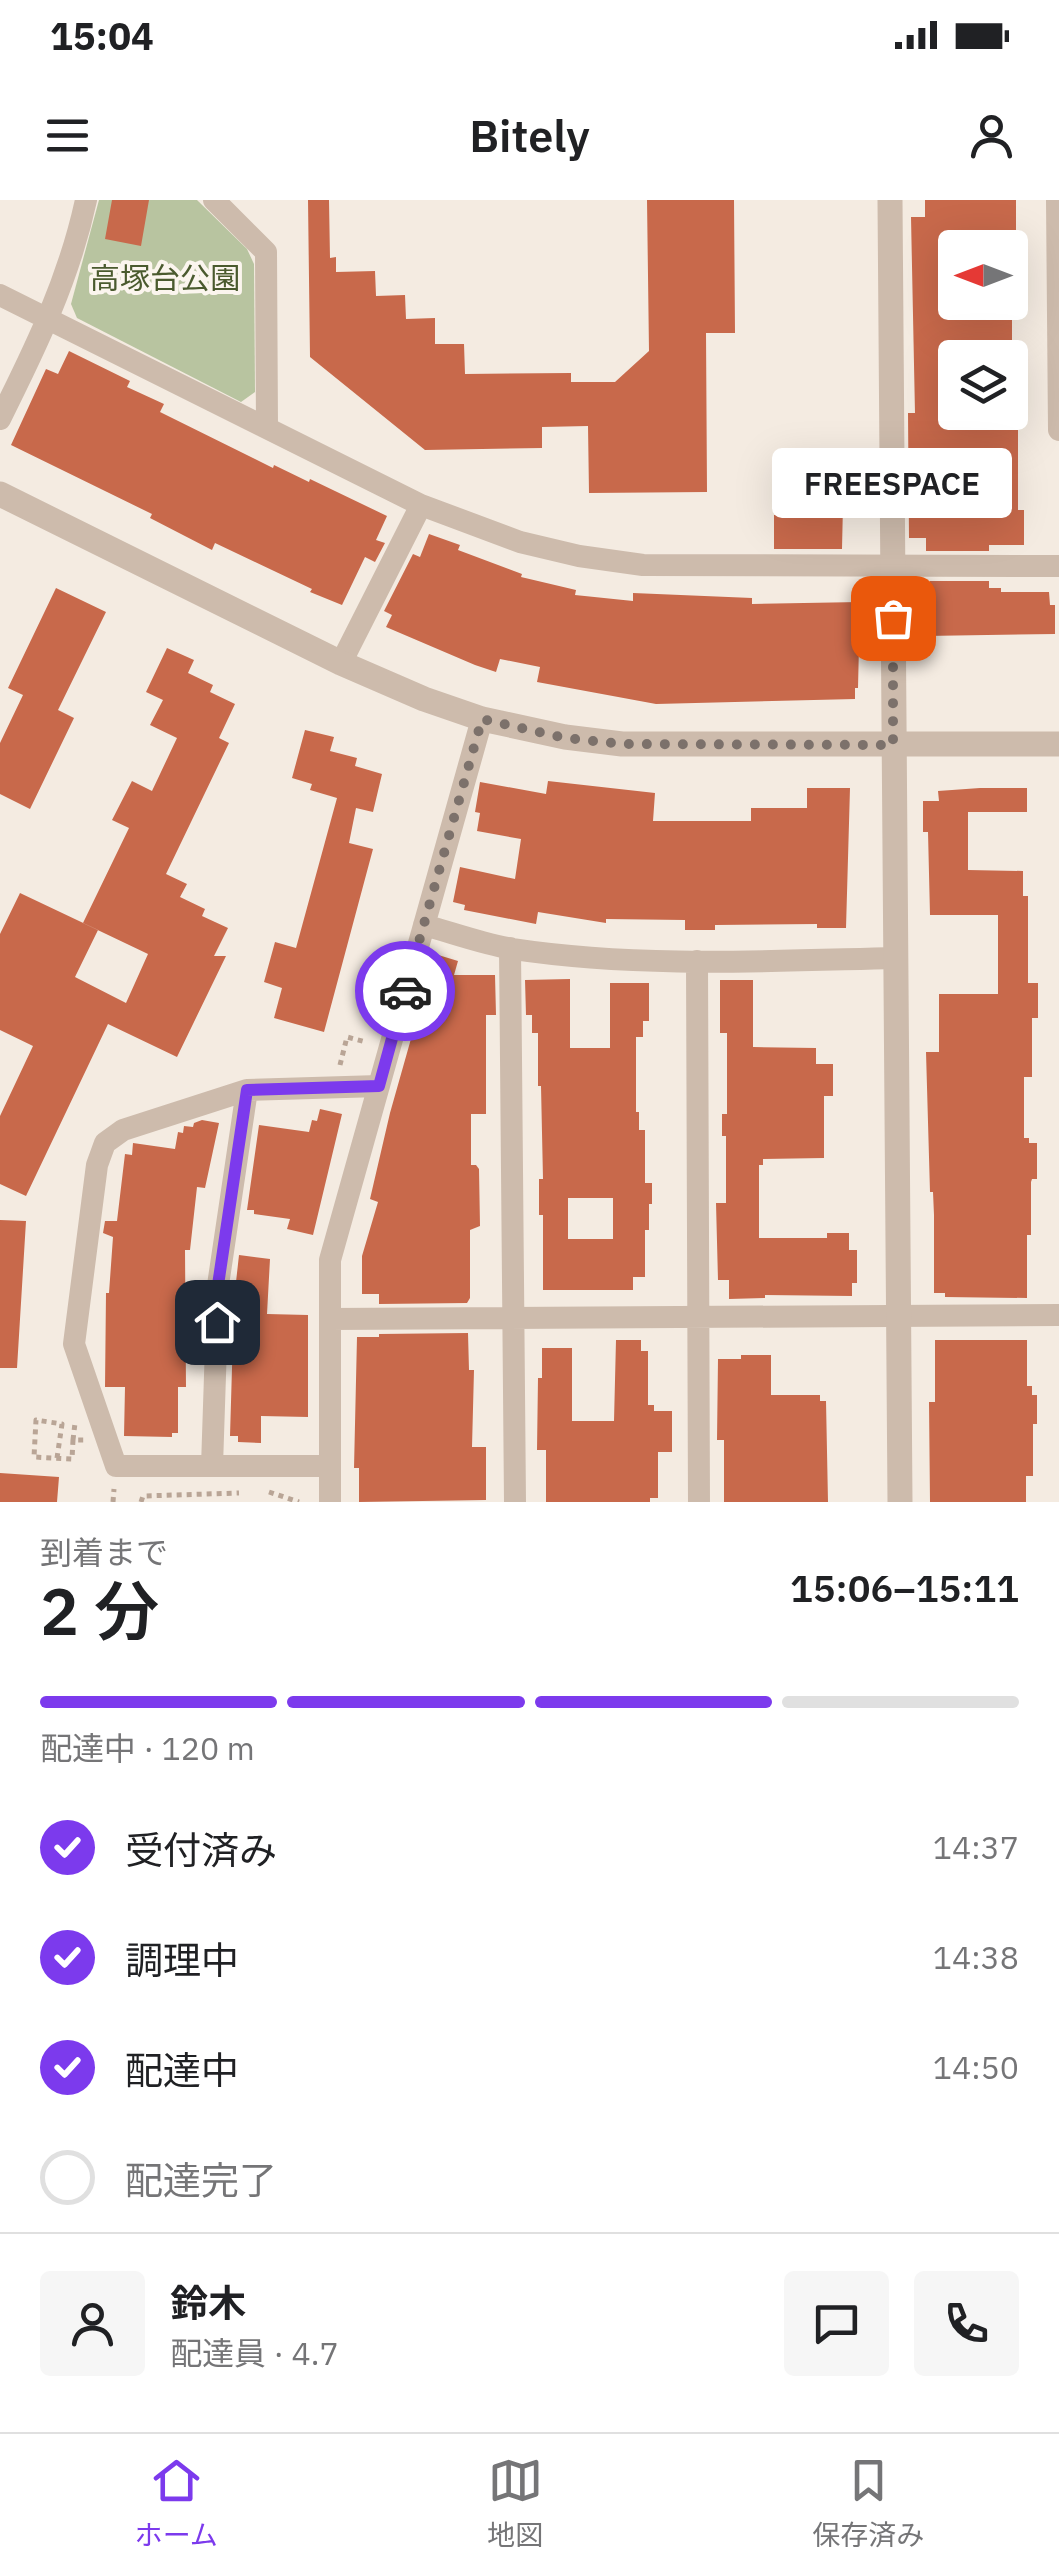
<!DOCTYPE html>
<html lang="ja">
<head>
<meta charset="utf-8">
<style>
	body { margin:0; font-family:"IBM Plex Sans","Noto Sans JP",sans-serif; background:#f6f6f6; color:#202124; height:100vh; display:flex; flex-direction:column; font-size:38px; white-space:nowrap }
	* { box-sizing:border-box; margin:0 }
	p { font-size:32px; color:#757577 }
	.icon { flex:none; width:55px; height:55px; fill:none; stroke:currentColor; stroke-width:2; stroke-linecap:round; stroke-linejoin:round }
	.map { position:relative; height:1302px; overflow:hidden }
	.panel { display:flex; flex-direction:column; background:#fff; flex:1 }
	.panel>* { flex:none }
	.needle { width:65px; rotate:270deg }
	.controls { position:absolute; left:938px; top:30px; display:grid; gap:20px }
	.controls a { display:grid; place-items:center; width:90px; height:90px; border-radius:10px; background:#fff; box-shadow:0 10px 40px #0002; font-size:50px }
	.pin { position:absolute; display:grid; place-items:center; width:85px; height:85px; color:#fff; margin:-42px; border-radius:20px; box-shadow:0 5px 15px #0006 }
	.courier { position:absolute; display:grid; place-items:center; width:100px; height:100px; margin:-50px; border:8px solid #7c3aed; border-radius:50%; background:#fff; color:#222; box-shadow:0 2px 12px #0007 }
	.bubble { position:absolute; height:70px; border-radius:10px; background:#fff; box-shadow:0 10px 40px #0002; font-size:32px; font-weight:600; line-height:70px; text-align:center }
	.summary em { font-style:normal; font-weight:600 }
	.summary div { display:flex; flex-direction:column-reverse }
	.summary { display:flex; align-items:center; justify-content:space-between; height:170px; padding:0 40px }
	h1 { font-size:65px; font-weight:600; line-height:75px }
	.bar { display:grid; grid-template-columns:repeat(4,1fr); gap:15px 10px; align-content:center; height:120px; padding:0 40px }
	.bar i { height:12px; border-radius:8px; background:#e0e0e0 }
	.bar .active { background:#7c3aed }
	.bar p { grid-column:span 4 }
	.line { display:flex; align-items:center; gap:25px; padding:0 40px; border-top:2px solid #e0e0e0 }
	.line div { flex:1 }
	.round { display:grid; place-items:center; flex:none; width:105px; height:105px; border-radius:10px; background:#f6f6f6 }
	ol { padding:0 40px; list-style:none }
	li { display:flex; align-items:center; gap:30px; height:110px }
	li p { margin-inline-start:auto }
	li .icon { padding:10px; border-radius:50%; background:#7c3aed; color:#fff; stroke-width:4 }
	li:last-child { color:#757577 }
	li i { width:55px; height:55px; border:5px solid #e0e0e0; border-radius:50% }
	.status { display:flex; justify-content:space-between; align-items:center; height:70px; padding:0 50px; background:#fff; direction:ltr }
	.status svg { height:28px; fill:currentColor }
	header { display:flex; justify-content:space-between; align-items:center; height:130px; padding:0 40px; background:#fff; font-size:45px; font-weight:600 }
	.menu { display:flex; justify-content:space-around; align-items:center; height:140px; border-top:2px solid #e0e0e0; background:#fff; font-size:28px; color:#757577 }
	.menu a { display:grid; justify-items:center; gap:5px }
	.menu .active { color:#7c3aed }
	.map>svg:first-child { display:block }
</style>
</head>
<body>
<div class="status"><b>15:04</b><svg viewBox="0 0 49 12"><path d="M0 12V9h3v3zM5 12V6h3v6zM10 12V3h3v9zM15 12V0h3v12zM26 1h20v11H26zM47 4h2v5h-2z"/></svg></div>
<header><svg class="icon" aria-label="menu" viewBox="0 0 24 24"><path d="M4 6h16M4 12h16M4 18h16"/></svg>Bitely<svg class="icon" aria-label="person" viewBox="0 0 24 24"><circle cx="12" cy="8" r="4"/><path d="M4 21q1-7 8-7t8 7"/></svg></header>
<div class="map">
<svg width="1059" height="1302" viewBox="0 0 1059 1302">
	<rect width="100%" height="100%" fill="#f4ebe1"/>
	<path fill="#b8c4a0" d="M99,0H197L247,49L254,64L255,192L241,202L77,118L71,104Z"/>
	<path fill="#c8694b" fill-rule="evenodd" d="M112,0H149L141,46L105,39Z
		M308,0H329L330,58L336,57V72L375,71L376,96L405,95L406,119L435,118V144H464L465,174L571,173V182H615L649,151L647,0H734L735,133H706L707,292L589,293L588,226L542,227V248L425,250L310,157Z
		M925,0H1016V48H955V113H1012V152H955V212H1018V310H1024V345H989V351H926V338H909L908,213H915L911,17H925Z
		M69,151L130,181L127,187L164,204L160,212L273,268L274,265L309,282L310,279L387,316L376,340L385,343L375,362L365,357L342,405L310,392L312,389L215,343L212,350L150,318L152,314L11,245L46,169L58,174Z
		M818,260L844,261L842,349H774V315H818Z
		M429,334L460,345L458,350L522,374L521,377L576,390L575,395L633,401V393L752,398V404L860,402L858,488H855V499L656,504L537,482L540,467L500,459L496,472L475,465L386,427L392,415L384,411L413,354L420,357Z
		M930,381H989V388H1001V392H1049L1050,405H1055V434L925,436V404H930Z
		M56,388L106,412L58,510L74,518L30,609L0,594V543L23,495L8,488Z
		M167,448L194,460L188,473L213,485L210,492L235,504L219,538L229,543L166,674L187,684L180,697L205,709L202,716L228,728L214,756H226L177,857L108,824L26,996L0,984V916L33,846L0,830V734L20,693L98,730L75,777L126,803L148,754L83,723L129,628L112,620L132,581L152,591L177,538L150,525L163,500L146,492Z
		M305,530L334,537L330,551L357,558L355,566L382,574L373,612L356,608L349,643L373,649L324,832L274,818L282,788L264,782L275,742L296,748L337,598L310,590L312,584L292,578Z
		M548,581L655,593L653,621H751V608H807V588H850L846,728H817V724L715,725V730H685V720L606,719V723L538,712L536,724L464,710L465,705L453,702L460,667L515,679L521,639L477,631L480,613L475,612L480,582L546,594Z
		M980,588H1027V612H968V670L1023,671V696H1028V783H1038V818H1032V877H1024V938H1029V943H1037V979H1032L1031,982V1035H1027V1098L945,1097V1093H934V1015L933,992H930L926,852H939V794H998V715H930L928,632H923V601H939L938,591Z
		M435,754L458,761L454,775H495L496,815H486V914H471V965H476L479,969L480,1026L470,1030V1098L467,1103L379,1104V1094H362V1056L378,1002L370,999L390,913Z
		M570,779V848H610V783H649V821H643V837H636V912H639V930H645V983H652V1004H649V1030H645V1077H633V1090H543V1015H539V979H543L541,886H538V833H532V815H526L525,780ZM568,998H613V1039H568Z
		M720,780H753V847L816,848V864H833V896H824V958L763,959V965H759V1038H827V1033H849V1050H857V1083H852V1096L765,1095V1098L729,1099V1080H718L716,1003H726V936H722V914H727V833H720Z
		M320,909L342,914L313,1035L287,1029L290,1019L254,1014V1010H247L259,925L309,932L312,920L317,921Z
		M202,920L219,923L205,988L197,987L190,1050H185L186,1187H178V1233H172V1237L124,1236L125,1187H105L106,1093H109L113,1037L103,1033L105,1021H117L125,954L132,955L133,943L175,949L178,932L183,933L184,926L193,927L194,923Z
		M0,1020L26,1021L17,1168H0Z
		M239,1055L270,1059L267,1114L308,1115V1217L261,1216V1243L238,1242V1236H230L234,1100Z
		M468,1133L469,1170H474L472,1247H486V1300L359,1302V1268H354L357,1137H379V1134Z
		M616,1140H641V1151H648V1205H654V1211H672V1252H658V1298H650V1302H546V1250H537L538,1178H542V1148H572V1221H614Z
		M935,1140H1027V1186H1032V1195H1037V1224H1033V1276H1026V1302H930L929,1202H935Z
		M741,1155H771V1195H820V1201H826L828,1302H724V1240H717L718,1159H741Z
		M0,1273L59,1277L57,1302H0Z"/>
	<g fill="none" stroke-linecap="round" stroke-linejoin="round">
		<path stroke="#b9a596" stroke-width="5" stroke-dasharray="5 5" stroke-linecap="butt" d="M340,865L347,837L366,842
			M73,1240L75,1223
			M57,1258L62,1224L36,1220L34,1257L72,1259L73,1240H85
			M269,1292L299,1302
			M113,1302L114,1289
			M141,1302L143,1296L239,1293"/>
		<path stroke="#cdbbac" stroke-width="22" d="M214,0L266,52L267,226
			M1057,0L1059,230
			M0,95L421,305L520,342L579,356L643,365L1059,366
			M0,219C36,147 69,79 86,0
			M341,463L421,305
			M424,725C453,733 483,744 513,749C639,768 768,761 895,758
			M510,748L515,1302
			M697,761L699,1302
			M330,1119L1059,1115
			M212,1266L218,1085L247,890
			M329,1266H116L74,1144L97,965L105,943L123,930L247,890L379,886
			M330,1302V1060L482,519"/>
		<path stroke="#cdbbac" stroke-width="25" d="M890,0L900,1302
			M0,294L341,463L424,499L482,519L565,537L622,544H1059"/>
	</g>
	<g fill="none" stroke-linecap="round" stroke-linejoin="round">
		<path stroke="#7c716b" stroke-width="10" stroke-dasharray="0 18" d="M405,791L482,519L565,538L622,544L893,545V418"/>
		<path stroke="#7c3aed" stroke-width="12" d="M217,1122L218,1085L247,890L379,886L405,791"/>
	</g>
	<g text-anchor="middle" dominant-baseline="central" stroke-width="8" stroke-linejoin="round" paint-order="stroke">
		<g font-size="30" fill="#4a5a2e" stroke="#fbf5ee">
			<text x="165" y="77">高塚台公園</text>
		</g>
	</g>
</svg>
<div class="controls">
<a><svg class="needle" viewBox="-14 -14 28 28"><path d="M0-13l5 13h-10z" fill="#e53935"/><path d="M0 13l5-13h-10z" fill="#757577"/></svg></a>
<a><svg class="icon" aria-label="layers" viewBox="0 0 24 24"><path d="M12 4l9 5-9 5-9-5zM3 14l9 5 9-5"/></svg></a>
</div>
<div class="pin" style="left:893px;top:418px;background:#ea580c"><svg class="icon" aria-label="bag" viewBox="0 0 24 24"><path d="M5 8h14l-1 12H6zM9 8a3 3 0 0 1 6 0"/></svg></div>
<div class="pin" style="left:217px;top:1122px;background:#1f2937"><svg class="icon" aria-label="home" viewBox="0 0 24 24"><path d="M3 11l9-7 9 7M6 9v11h12V9"/></svg></div>
<div class="courier" style="left:405px;top:791px"><svg class="icon" aria-label="car" viewBox="0 0 24 24"><path d="M5 17H2v-5l4-1 3-4h7l3 4 3 1v5h-3M9 17h6M6 11h13"/><circle cx="7" cy="17" r="2"/><circle cx="17" cy="17" r="2"/></svg></div>
<div class="bubble" style="left:772px;top:248px;width:240px">FREESPACE</div>
</div>
<section class="panel">
<div class="summary"><div><h1>2 分</h1><p>到着まで</p></div><em>15:06–15:11</em></div>
<div class="bar"><i class="active"></i><i class="active"></i><i class="active"></i><i></i><p>配達中 · 120 m</p></div>
<ol>
<li><svg class="icon" aria-label="check" viewBox="0 0 24 24"><path d="M5 12l5 5 9-10"/></svg>受付済み<p>14:37</p></li>
<li><svg class="icon" aria-label="check" viewBox="0 0 24 24"><path d="M5 12l5 5 9-10"/></svg>調理中<p>14:38</p></li>
<li><svg class="icon" aria-label="check" viewBox="0 0 24 24"><path d="M5 12l5 5 9-10"/></svg>配達中<p>14:50</p></li>
<li><i></i>配達完了</li>
</ol>
<div class="line" style="height:180px"><a class="round"><svg class="icon" aria-label="person" viewBox="0 0 24 24"><circle cx="12" cy="8" r="4"/><path d="M4 21q1-7 8-7t8 7"/></svg></a><div><b>鈴木</b><p>配達員 · 4.7</p></div><a class="round"><svg class="icon" aria-label="chat" viewBox="0 0 24 24"><path d="M4 5h16v11H9l-5 4z"/></svg></a><a class="round"><svg class="icon" aria-label="phone" viewBox="0 0 24 24"><path d="M5 4h4l2 5-3 2q2 4 5 5l2-3 5 2v4C11 20 4 13 5 4z"/></svg></a></div>
</section>
<nav class="menu">
<a class="active"><svg class="icon" aria-label="home" viewBox="0 0 24 24"><path d="M3 11l9-7 9 7M6 9v11h12V9"/></svg>ホーム</a>
<a><svg class="icon" aria-label="map" viewBox="0 0 24 24"><path d="M3 6l6-2 6 2 6-2v14l-6 2-6-2-6 2zM9 4v14M15 6v14"/></svg>地図</a>
<a><svg class="icon" aria-label="saved" viewBox="0 0 24 24"><path d="M7 4h10v16l-5-4-5 4z"/></svg>保存済み</a>
</nav>
</body>
</html>
